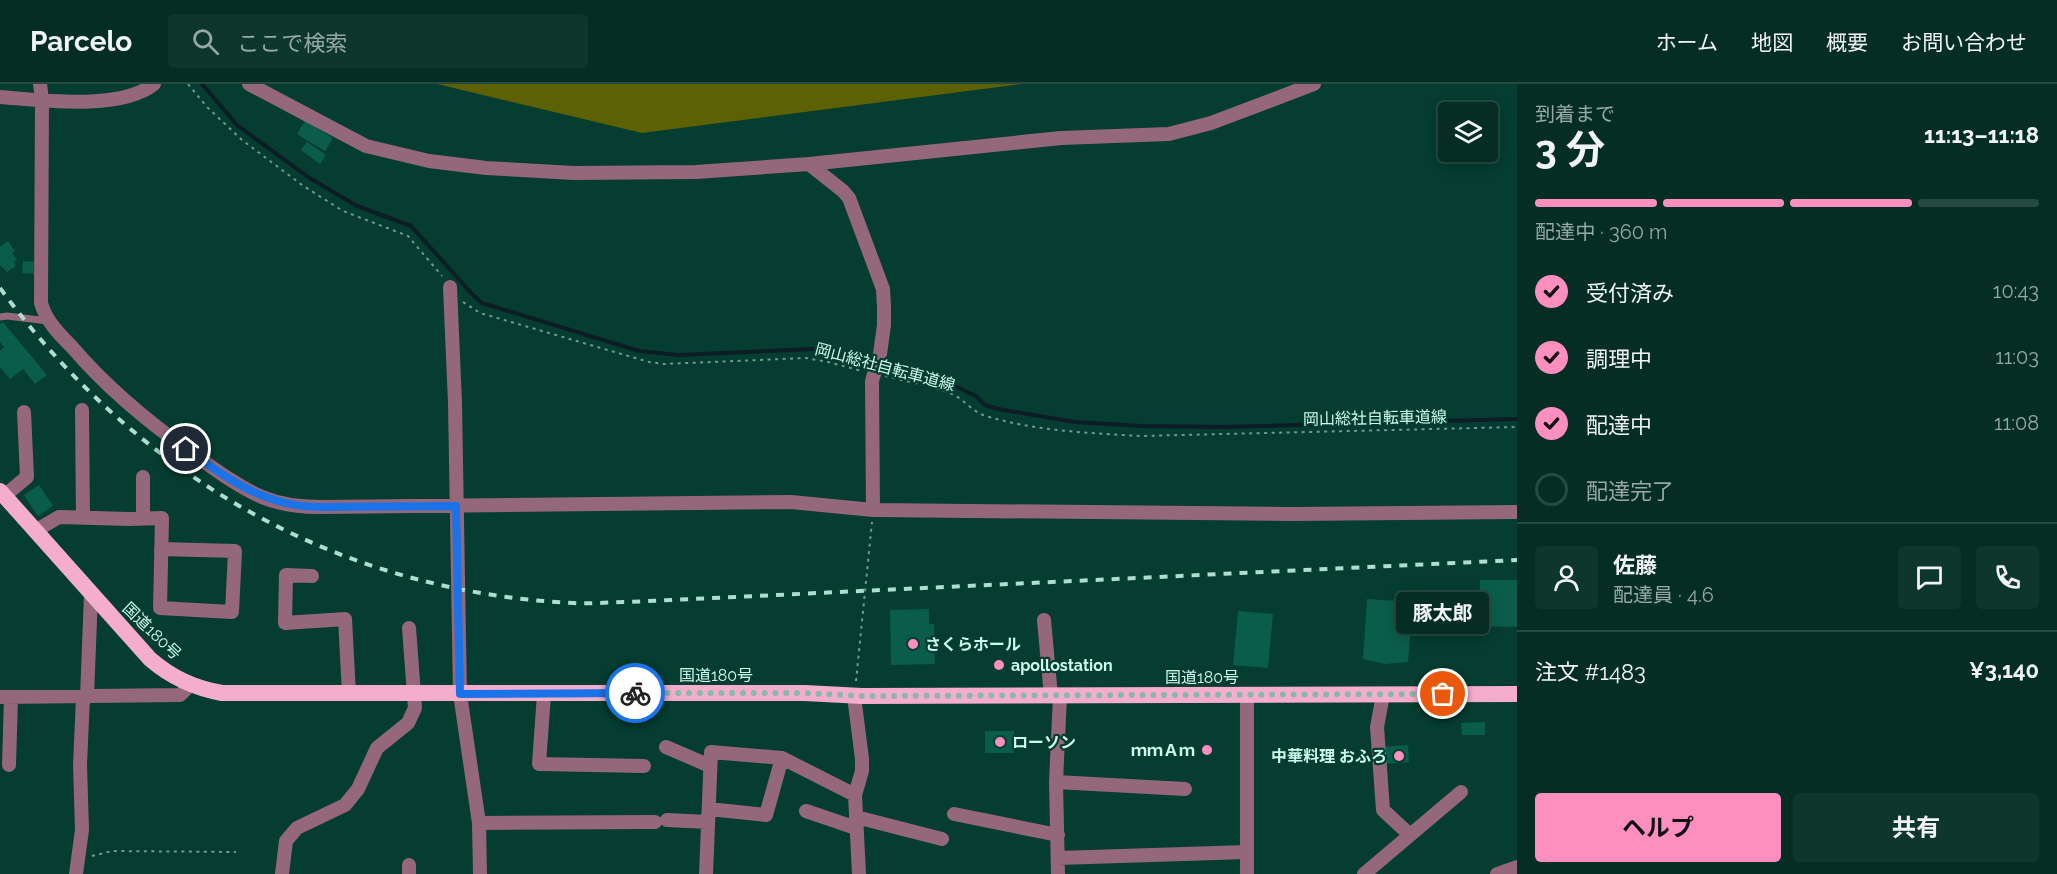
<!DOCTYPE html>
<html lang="ja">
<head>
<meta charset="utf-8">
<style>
	body { margin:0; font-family:Raleway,"Noto Sans JP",sans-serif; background:#0d362c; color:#f1f3f6; height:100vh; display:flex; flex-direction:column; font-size:22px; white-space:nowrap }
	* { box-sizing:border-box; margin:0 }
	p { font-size:20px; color:#97a8a6 }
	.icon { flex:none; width:33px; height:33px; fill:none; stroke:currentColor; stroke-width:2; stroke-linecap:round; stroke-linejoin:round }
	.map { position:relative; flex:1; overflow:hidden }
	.side { display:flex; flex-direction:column; background:#042e24; width:540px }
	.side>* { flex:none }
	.buttons { position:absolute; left:1438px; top:18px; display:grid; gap:12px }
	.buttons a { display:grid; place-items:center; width:60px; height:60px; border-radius:6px; background:#042e24; box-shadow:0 3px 15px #0003,0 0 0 2px #254a41; font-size:30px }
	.pin { position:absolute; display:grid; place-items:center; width:51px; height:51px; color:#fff; margin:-26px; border:3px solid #fff; border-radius:50%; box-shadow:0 2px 6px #0007 }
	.courier { position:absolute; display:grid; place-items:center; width:60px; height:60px; margin:-30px; border:4px solid #1a73e8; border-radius:50%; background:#fff; color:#222; box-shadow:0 2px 8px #0007 }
	.bubble { position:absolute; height:42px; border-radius:6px; background:#042e24; box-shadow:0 3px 15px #0003,0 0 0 2px #254a41; font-size:20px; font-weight:700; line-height:42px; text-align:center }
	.head em { font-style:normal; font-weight:700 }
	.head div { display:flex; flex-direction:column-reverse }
	.head { display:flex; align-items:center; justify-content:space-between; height:102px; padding:0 18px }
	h1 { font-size:39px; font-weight:700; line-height:45px }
	.bar { display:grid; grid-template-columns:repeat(4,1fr); gap:9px 6px; align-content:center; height:72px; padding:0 18px }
	.bar i { height:8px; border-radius:4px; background:#254a41 }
	.bar .on { background:#fd8ec0 }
	.bar p { grid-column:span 4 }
	.line { display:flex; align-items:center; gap:15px; padding:0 18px; border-top:2px solid #254a41 }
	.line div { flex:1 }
	.round { display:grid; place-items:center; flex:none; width:63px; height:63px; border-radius:6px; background:#0d362c }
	ol { padding:0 18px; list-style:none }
	li { display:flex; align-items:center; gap:18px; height:66px }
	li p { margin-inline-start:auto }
	li .icon { padding:6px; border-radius:50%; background:#fd8ec0; color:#111; stroke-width:4 }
	li:last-child { color:#97a8a6 }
	li i { width:33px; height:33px; border:3px solid #254a41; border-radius:50% }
	.action { display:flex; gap:12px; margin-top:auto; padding:12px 18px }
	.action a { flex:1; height:69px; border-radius:6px; background:#fd8ec0; color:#111; font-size:24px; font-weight:700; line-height:69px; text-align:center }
	.action a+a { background:#0d362c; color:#f1f3f6 }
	header { display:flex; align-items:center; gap:36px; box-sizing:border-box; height:84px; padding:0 30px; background:#042e24; border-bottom:2px solid #254a41 }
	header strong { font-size:28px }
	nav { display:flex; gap:33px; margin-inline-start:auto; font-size:21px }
	.search { width:420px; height:54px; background:#0d362c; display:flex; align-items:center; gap:15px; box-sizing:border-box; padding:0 21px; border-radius:6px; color:#97a8a6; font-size:22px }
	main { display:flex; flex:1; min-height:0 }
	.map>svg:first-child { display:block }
</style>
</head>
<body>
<header>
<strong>Parcelo</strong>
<div class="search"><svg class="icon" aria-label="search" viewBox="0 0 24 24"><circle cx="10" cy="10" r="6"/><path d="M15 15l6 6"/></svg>ここで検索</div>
<nav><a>ホーム</a><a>地図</a><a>概要</a><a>お問い合わせ</a></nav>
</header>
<main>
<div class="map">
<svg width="1517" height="790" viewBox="0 0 1517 790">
	<rect width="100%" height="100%" fill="#053d30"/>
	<path fill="#5d6103" d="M437,0H1022L642,49Z"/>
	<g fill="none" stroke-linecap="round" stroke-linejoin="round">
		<path stroke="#0c1d25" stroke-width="4" d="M202,0L237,41L308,93L357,122L411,142L473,211L482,219L639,267L678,271L813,265L873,280
			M881,282L944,297L976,312L985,321L998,325L1075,338L1142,342L1222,343L1517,335"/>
	</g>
	<path fill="#0b5d4b" d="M305,37L333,54L325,67L297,50Z
		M307,58L326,71L320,80L301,66Z
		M8,157L15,167L12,169L17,176L14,178L16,182L7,188L0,181V163Z
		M23,177L35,178L34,190L22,189Z
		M3,238L47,291L35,300L23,285L10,295L0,283V267L4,263L0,258V240Z
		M39,401L53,422L38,432L24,411Z
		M1480,496H1517V543L1480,542Z
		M1367,515L1413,518L1408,578L1385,580L1363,575Z
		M929,525V540H934L935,580L891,581L890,526Z
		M1238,527L1273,530L1268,584L1233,581Z
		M1485,638V651H1462L1461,639Z
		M985,647H1014V669H985Z
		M1408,661L1409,678L1384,680L1382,663Z"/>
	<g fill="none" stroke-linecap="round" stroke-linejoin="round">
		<path stroke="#6b9d8f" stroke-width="2" stroke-dasharray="3 4.5" stroke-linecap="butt" d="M188,0L207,23L242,56L302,101L343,127L408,152L442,192
			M463,218L480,229L649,278L664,280L806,274L828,278L862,287
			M885,292C907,298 931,301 952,310C964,315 972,328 986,332C1035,347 1089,349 1140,352L1517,343
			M856,597L872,438
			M92,772L112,767L236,768"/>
		<path stroke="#95677a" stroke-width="7" d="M0,233L7,232L48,237"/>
		<path stroke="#95677a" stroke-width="14" d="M40,0L42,16L41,219C46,237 59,250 72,263C107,304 148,338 192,369C214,385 237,402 262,413C281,421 299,423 320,423L791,418L873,426L1290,430L1517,428
			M249,0L366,62L429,77L486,84L574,89L696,88L809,80L1061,54L1169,50L1211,39L1314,0
			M0,13C41,16 120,27 154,0
			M809,80L843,107L849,114L883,205L884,223V241L880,270L872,297L873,426
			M450,203L455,319L460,610L479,739L480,790
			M82,326L83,434
			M143,393V435
			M4,412L27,393L24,328
			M35,447L59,433L129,435L162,434L160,524L232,528L235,467L161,465
			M312,492L286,491L285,539L345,535L349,610
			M1044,536L1051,612
			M544,610L539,680L644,682
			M1247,611V790
			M1383,611L1377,643L1383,726L1410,751
			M854,612L862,675V687L855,711L859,790
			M0,613L180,611L190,601
			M87,613L91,510
			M666,663L710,682
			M9,681L11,613
			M1056,698L1185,705
			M709,725L766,731L782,674
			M806,727L856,744
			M954,730L1058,751
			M856,733L942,755
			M667,736L708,738
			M479,739L655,738
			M1058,774L1247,768
			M76,790L82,746L80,681L83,613
			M282,790L286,757L297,744L345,721L358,705L377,664L408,639L415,624L409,544
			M409,790V781
			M706,790L711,668L782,674L855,711
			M1058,790L1056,698L1060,612
			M1364,790L1461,708
			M1497,790L1517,783"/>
		<path stroke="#f4aecc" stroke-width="16" d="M0,407L150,575C172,594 194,604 222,609H805L862,612L1517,610"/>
		<path stroke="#afddce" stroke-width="4" stroke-dasharray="8 8" stroke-linecap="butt" d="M0,204C138,393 339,508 573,519C592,520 610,518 628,518L1517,476"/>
	</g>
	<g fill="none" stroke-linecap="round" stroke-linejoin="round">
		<path stroke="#88b8aa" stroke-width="6" stroke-dasharray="0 10.8" d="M635,609H805L862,612L1443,610"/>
		<path stroke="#1a73e8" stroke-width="8" d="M186,365C229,396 266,423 320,423L456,422L460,610L635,609"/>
	</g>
	<g fill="#fd8ec0" stroke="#053d30" stroke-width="2">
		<circle cx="913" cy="560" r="6"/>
		<circle cx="999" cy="581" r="6"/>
		<circle cx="1000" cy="658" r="6"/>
		<circle cx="1207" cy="666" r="6"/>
		<circle cx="1399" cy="672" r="6"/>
	</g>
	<g text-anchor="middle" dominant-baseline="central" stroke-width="4.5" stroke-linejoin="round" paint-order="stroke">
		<g font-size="16" fill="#cefaeb" stroke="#053d30">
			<text transform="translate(885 283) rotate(15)">岡山総社自転車道線</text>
			<text transform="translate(1375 334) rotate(-1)">岡山総社自転車道線</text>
			<text transform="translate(152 547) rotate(44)">国道180号</text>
			<text x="716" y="591">国道180号</text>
			<text x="1202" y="593">国道180号</text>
		</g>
		<g font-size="16" font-weight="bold" fill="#cefaeb" stroke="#053d30" text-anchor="start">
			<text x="925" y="560">さくらホール</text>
			<text x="1011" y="581">apollostation</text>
			<text x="1012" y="658">ローソン</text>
			<text x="1195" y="666" text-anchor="end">ｍｍＡｍ</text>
			<text x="1387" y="672" text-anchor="end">中華料理 おふろ</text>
		</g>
	</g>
</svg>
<div class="buttons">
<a><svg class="icon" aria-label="layers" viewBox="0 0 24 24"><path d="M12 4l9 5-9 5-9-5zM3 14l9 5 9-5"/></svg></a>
</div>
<div class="pin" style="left:1443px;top:610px;background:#ea580c"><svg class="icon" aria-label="bag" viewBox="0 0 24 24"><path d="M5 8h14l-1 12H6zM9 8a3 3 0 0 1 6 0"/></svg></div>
<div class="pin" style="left:186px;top:365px;background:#1f2937"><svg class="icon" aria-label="home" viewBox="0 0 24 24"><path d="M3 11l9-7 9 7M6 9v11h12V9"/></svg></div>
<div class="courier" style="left:635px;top:609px"><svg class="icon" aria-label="bike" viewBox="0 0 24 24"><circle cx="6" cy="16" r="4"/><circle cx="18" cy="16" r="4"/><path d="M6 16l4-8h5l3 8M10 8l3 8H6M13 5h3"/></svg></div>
<div class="bubble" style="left:1396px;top:508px;width:93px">豚太郎</div>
</div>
<section class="side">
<div class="head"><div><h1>3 分</h1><p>到着まで</p></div><em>11:13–11:18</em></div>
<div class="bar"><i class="on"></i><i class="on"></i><i class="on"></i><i></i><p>配達中 · 360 m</p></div>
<ol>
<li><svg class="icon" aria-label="check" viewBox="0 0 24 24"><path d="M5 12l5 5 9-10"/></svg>受付済み<p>10:43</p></li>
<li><svg class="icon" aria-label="check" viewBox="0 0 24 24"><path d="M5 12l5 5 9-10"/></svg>調理中<p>11:03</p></li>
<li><svg class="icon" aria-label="check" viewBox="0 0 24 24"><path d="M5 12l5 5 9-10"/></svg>配達中<p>11:08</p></li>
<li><i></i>配達完了</li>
</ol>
<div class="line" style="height:108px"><a class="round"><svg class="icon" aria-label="person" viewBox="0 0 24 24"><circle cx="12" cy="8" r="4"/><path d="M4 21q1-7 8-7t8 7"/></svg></a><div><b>佐藤</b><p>配達員 · 4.6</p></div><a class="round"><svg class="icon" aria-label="chat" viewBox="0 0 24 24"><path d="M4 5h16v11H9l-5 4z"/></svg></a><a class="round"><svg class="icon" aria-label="phone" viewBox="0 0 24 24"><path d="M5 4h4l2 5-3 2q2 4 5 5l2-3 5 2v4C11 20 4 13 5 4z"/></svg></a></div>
<div class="line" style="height:78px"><div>注文 #1483</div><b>¥3,140</b></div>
<div class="action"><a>ヘルプ</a><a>共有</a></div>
</section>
</main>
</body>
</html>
